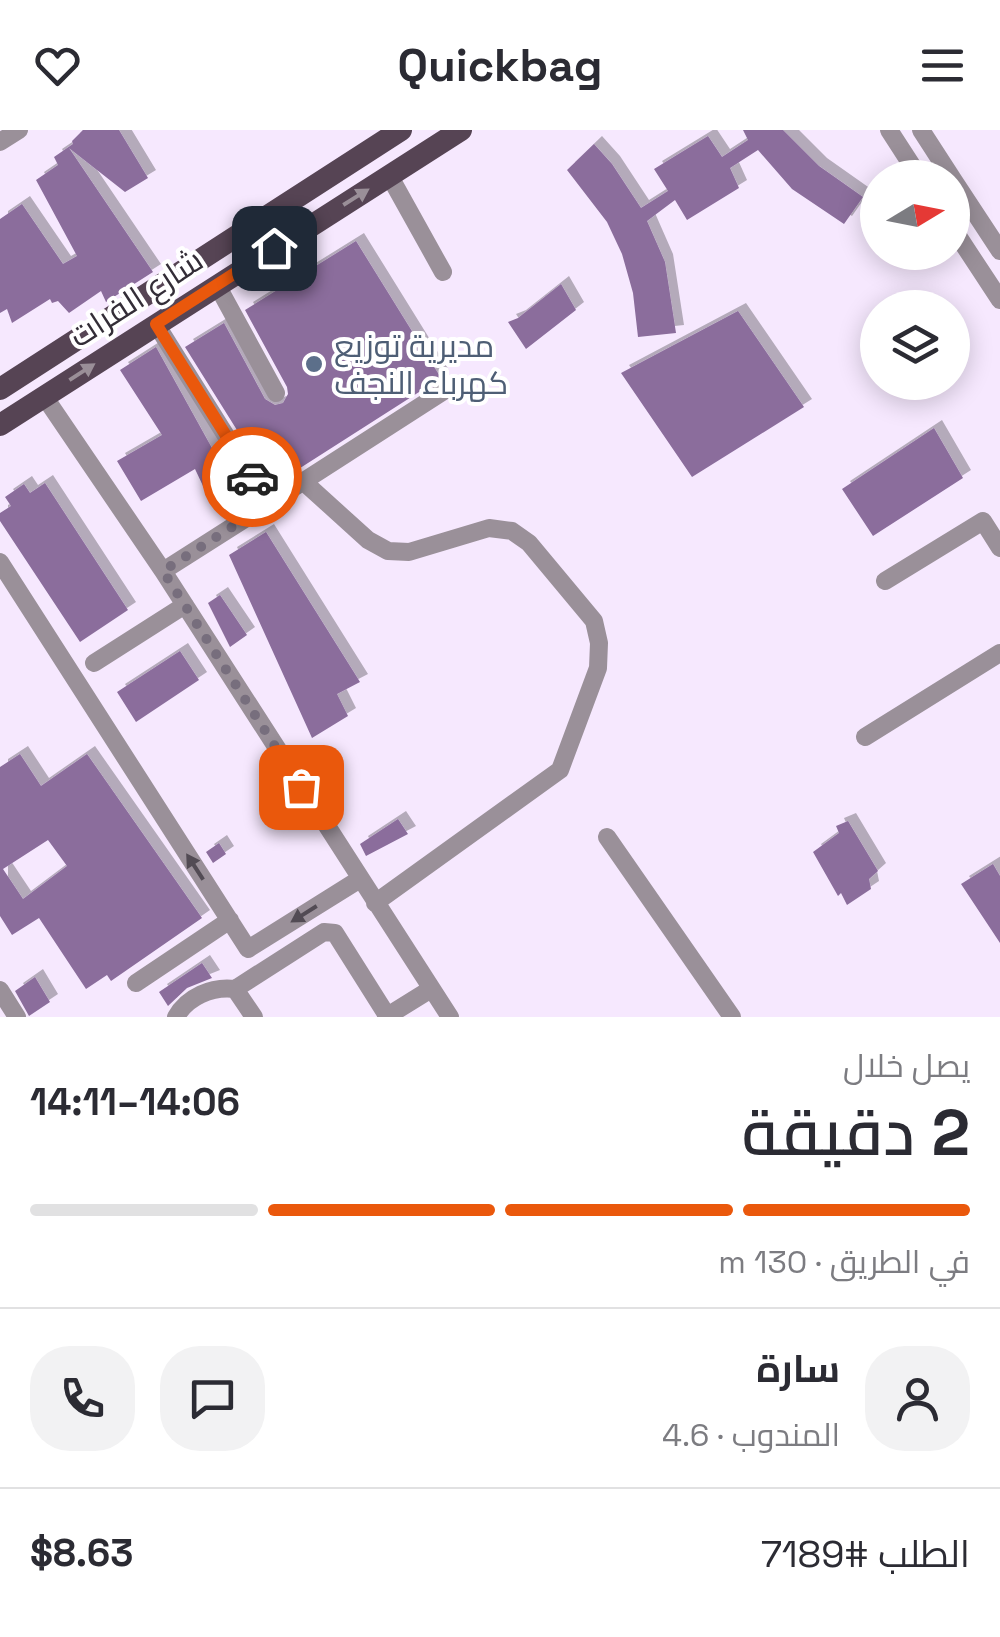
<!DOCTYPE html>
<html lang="ar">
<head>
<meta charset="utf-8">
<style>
	body { margin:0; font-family:"Space Grotesk",Cairo,sans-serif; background:#f2f2f3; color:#2b2b33; direction:rtl; height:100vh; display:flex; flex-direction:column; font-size:38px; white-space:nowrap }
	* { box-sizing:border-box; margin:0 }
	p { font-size:32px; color:#7c7c81 }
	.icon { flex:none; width:55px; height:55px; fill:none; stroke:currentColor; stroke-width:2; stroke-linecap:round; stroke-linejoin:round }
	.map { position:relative; height:887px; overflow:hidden; direction:ltr }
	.drawer { display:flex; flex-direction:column; background:#fff; flex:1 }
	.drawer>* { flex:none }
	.needle { width:65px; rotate:80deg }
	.buttons { position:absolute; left:860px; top:30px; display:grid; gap:20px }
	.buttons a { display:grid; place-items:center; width:110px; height:110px; border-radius:50%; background:#fff; box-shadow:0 5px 25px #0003; font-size:50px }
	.pin { position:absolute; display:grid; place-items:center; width:85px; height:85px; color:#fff; margin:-42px; border-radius:20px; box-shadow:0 5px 15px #0006 }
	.courier { position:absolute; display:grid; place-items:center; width:100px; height:100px; margin:-50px; border:8px solid #ea580c; border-radius:50%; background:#fff; color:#222; box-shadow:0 2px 12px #0007 }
	.headline em { font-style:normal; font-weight:600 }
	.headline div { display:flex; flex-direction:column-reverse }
	.headline { display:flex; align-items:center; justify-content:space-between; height:170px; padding:0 30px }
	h1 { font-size:65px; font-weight:600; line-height:75px }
	.bar { display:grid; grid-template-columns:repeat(4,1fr); gap:15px 10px; align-content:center; height:120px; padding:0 30px }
	.bar i { height:12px; border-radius:8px; background:#e1e1e2 }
	.bar .current { background:#ea580c }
	.bar p { grid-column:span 4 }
	.line { display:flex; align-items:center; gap:25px; padding:0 30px; border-top:2px solid #e1e1e2 }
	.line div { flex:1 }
	.round { display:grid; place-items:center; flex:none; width:105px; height:105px; border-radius:40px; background:#f2f2f3 }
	header { display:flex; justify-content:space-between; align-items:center; height:130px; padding:0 30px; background:#fff; font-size:45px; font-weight:600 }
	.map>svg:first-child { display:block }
</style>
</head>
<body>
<header><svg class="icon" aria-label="menu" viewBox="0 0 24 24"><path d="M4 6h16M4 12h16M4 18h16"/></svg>Quickbag<svg class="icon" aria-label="heart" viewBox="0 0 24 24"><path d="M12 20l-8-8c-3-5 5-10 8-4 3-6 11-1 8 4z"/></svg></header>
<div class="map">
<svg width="1000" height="887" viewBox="0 0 1000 887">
	<defs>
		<filter id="shadow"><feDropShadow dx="8" dy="-8" stdDeviation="0" flood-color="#0004"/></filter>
	</defs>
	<rect width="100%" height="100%" fill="#f6e8fe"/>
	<path fill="#8b6d9c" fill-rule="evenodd" filter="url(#shadow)" d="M83,0H119L148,48L125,62L69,18L153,142L106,172L101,161L69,183L58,171L52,173L50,169L12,193L7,179L0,183V89L22,74L63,134L77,126L36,50L58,35L54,27L73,14L72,11Z
		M743,0H783L819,36L863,67L844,94L792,59L758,20L730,38L739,58L687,90L675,70L647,91L665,132L676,203L638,207L633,163L622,124L607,92L567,40L594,14L612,34L641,78L668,61L654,39L708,6L722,27L748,10Z
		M356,111L441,248L272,356L185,217L224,193L265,269L275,275L283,273L288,264L287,257L245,180Z
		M561,154L576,180L526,219L508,192L518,188Z
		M738,181L804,277L692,347L621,243Z
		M156,217L218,329L220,326L240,364L212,375L195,339L141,371L117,331L162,305L120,240Z
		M934,298L963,348L873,406L842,359Z
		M45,353L128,480L80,512L0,391V383L11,376L5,367L24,354L30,363Z
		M266,402L360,552L337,564L348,586L312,608L229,425Z
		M220,465L247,505L230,517L208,473Z
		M180,521L199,550L136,592L117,562Z
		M20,624L41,656L87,624L202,788L111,851L107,845L86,859L39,788L12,805L0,786V637ZM48,710L67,736L23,769L3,739Z
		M398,689L408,704L366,726L360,714Z
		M848,691L878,741L869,749L871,759L847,775L841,763L838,766L813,722L839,703L836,696Z
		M219,713L226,724L213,733L206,722Z
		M993,734L1000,746V813L961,754Z
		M202,833L212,848L187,858L168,876L159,862Z
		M35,847L50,872L29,886L15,861Z"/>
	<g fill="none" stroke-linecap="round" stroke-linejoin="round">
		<path stroke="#9a9099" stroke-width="18" d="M889,0L920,48
			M921,0L952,48
			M0,12L19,0
			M389,45L443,142
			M952,48L1000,121
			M952,97L1000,170
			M217,155L276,263
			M156,194L263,365L265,376L163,441
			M44,266L163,441L450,887
			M305,353L368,410L388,421L409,422L489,398L512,401L529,413L594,491L599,513L598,538L560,640L375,773
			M265,376L447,259
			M0,432L248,819L360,749
			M885,451L983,391L1000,418
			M94,533L185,475
			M865,607L1000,523
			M607,707L732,887
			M136,853L230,790
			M0,860L17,887
			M176,887C187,867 212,856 235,859
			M254,887L235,859L324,802L335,803L388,887
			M386,887L431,859"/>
		<path stroke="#564454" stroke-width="22" d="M0,259L401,0
			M0,295L461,0"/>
	</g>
	<defs><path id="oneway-solid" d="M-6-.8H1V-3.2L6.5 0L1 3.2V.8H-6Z" transform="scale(2.5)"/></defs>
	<g fill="#9a8f98">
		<use href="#oneway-solid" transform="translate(356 67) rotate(-32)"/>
		<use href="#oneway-solid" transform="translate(82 242) rotate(-33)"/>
	</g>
	<g fill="#524b54">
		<use href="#oneway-solid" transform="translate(195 737) rotate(-123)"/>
		<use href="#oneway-solid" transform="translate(304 784) rotate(148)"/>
	</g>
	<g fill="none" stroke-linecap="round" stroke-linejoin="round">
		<path stroke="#776e7d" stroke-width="10" stroke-dasharray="0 18" d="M252,347L263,365L265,376L163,441L301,657"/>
		<path stroke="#ea580c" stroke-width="12" d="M252,347L156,194L274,118"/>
	</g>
	<circle fill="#5c6f8a" stroke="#fff" stroke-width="4" cx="314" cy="234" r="10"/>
	<g text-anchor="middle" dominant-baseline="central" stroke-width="8" stroke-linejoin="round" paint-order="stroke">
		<g font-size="32" fill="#332d37" stroke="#fff">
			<text transform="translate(136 168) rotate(-33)">شارع الفرات</text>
		</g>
		<g font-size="32" fill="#4e5e75" stroke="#fff" text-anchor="start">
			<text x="334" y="216">مديرية توزيع<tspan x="334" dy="37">كهرباء النجف</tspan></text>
		</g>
	</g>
</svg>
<div class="buttons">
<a><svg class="needle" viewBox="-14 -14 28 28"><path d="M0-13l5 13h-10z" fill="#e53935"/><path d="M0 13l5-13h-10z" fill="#7c7c81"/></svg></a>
<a><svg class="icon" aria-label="layers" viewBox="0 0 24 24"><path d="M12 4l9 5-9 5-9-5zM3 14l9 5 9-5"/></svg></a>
</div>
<div class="pin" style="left:301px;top:657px;background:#ea580c"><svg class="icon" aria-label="bag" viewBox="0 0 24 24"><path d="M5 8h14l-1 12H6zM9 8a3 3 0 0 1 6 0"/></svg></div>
<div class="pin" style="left:274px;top:118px;background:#1f2937"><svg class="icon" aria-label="home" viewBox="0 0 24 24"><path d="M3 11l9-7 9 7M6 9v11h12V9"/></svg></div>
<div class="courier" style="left:252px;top:347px"><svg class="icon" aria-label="car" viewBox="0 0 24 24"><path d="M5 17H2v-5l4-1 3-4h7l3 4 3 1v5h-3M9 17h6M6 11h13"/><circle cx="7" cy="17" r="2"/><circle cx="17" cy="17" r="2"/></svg></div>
</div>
<section class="drawer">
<div class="headline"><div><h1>2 دقيقة</h1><p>يصل خلال</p></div><em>14:06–14:11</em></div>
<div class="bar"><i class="current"></i><i class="current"></i><i class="current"></i><i></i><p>في الطريق · 130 m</p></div>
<div class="line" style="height:180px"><a class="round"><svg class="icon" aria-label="person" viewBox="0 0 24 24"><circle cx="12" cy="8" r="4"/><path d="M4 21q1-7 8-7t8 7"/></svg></a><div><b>سارة</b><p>المندوب · 4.6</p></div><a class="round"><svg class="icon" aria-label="chat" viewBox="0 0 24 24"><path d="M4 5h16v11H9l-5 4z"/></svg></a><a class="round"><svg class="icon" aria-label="phone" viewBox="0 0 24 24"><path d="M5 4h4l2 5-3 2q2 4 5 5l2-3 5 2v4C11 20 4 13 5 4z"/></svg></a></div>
<div class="line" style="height:130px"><div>الطلب #7189</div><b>$8.63</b></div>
</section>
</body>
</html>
